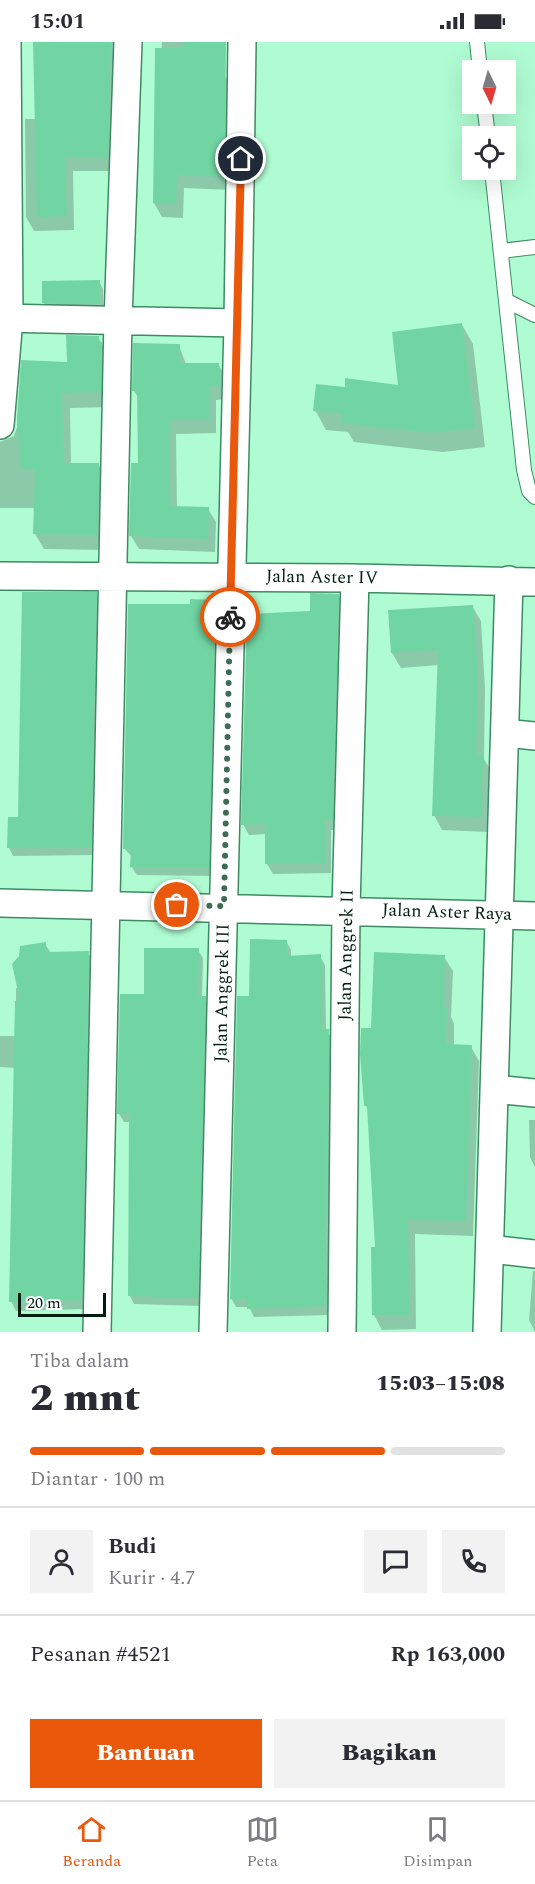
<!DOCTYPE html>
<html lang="id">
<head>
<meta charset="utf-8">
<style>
	body { margin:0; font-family:Spectral,serif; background:#f2f2f3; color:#2b2b33; height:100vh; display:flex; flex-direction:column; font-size:22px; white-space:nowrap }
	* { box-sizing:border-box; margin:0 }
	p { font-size:20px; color:#7c7c81 }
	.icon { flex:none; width:33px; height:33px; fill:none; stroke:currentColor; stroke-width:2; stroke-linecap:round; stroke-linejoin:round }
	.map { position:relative; height:1290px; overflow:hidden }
	.drawer { display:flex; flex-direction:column; background:#fff; flex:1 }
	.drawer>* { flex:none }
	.needle { width:39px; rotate:175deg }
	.buttons { position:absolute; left:462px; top:18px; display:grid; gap:12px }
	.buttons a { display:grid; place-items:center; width:54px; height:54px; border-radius:0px; background:#fff; box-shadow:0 6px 24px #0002; font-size:30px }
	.scale { position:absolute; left:18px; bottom:15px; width:88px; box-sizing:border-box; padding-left:6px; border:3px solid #001e10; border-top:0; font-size:16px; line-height:21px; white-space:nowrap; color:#001e10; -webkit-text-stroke:4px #fff; paint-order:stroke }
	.pin { position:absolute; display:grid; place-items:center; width:51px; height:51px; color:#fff; margin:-26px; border:3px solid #fff; border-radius:50%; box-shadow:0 2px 6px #0007 }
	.courier { position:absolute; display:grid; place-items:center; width:60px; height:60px; margin:-30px; border:4px solid #ea580c; border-radius:50%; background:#fff; color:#222; box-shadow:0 2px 8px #0007 }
	.overview em { font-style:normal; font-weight:800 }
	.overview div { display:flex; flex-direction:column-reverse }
	.overview { display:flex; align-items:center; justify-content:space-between; height:102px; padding:0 30px }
	h1 { font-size:39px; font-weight:800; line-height:45px }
	.bar { display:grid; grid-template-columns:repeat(4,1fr); gap:9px 6px; align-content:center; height:72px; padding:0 30px }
	.bar i { height:8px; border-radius:4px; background:#e1e1e2 }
	.bar .active { background:#ea580c }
	.bar p { grid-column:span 4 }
	.line { display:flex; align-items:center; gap:15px; padding:0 30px; border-top:2px solid #e1e1e2 }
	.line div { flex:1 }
	.round { display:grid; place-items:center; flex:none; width:63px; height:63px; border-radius:0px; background:#f2f2f3 }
	.cta { display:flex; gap:12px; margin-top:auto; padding:12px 30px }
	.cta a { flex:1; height:69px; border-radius:0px; background:#ea580c; color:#fff; font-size:24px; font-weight:800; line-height:69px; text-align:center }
	.cta a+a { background:#f2f2f3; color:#2b2b33 }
	.status { display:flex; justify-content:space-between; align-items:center; height:42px; padding:0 30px; background:#fff; direction:ltr }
	.status svg { height:16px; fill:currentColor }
	.dock { display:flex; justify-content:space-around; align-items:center; height:84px; border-top:2px solid #e1e1e2; background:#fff; font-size:16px; color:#7c7c81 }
	.dock a { display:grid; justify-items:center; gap:3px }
	.dock .active { color:#ea580c }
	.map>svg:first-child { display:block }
</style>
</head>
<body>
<div class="status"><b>15:01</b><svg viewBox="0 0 49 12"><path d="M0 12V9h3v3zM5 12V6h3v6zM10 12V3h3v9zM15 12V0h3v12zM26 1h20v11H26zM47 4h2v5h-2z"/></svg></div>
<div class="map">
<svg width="535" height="1290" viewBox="0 0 535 1290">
	<rect width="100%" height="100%" fill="#affcd2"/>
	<path fill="#0003" d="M34,0H117L115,129H73L74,188L34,189L26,175L25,77H36Z
		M162,0H221L225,34L233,48L232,148L184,146L183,176L162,175L154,161Z
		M99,239L103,247V269L48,268L44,261Z
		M462,283L473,302L485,405L443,410L354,400L348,390L326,388L315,368L346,347L400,344Z
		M98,295L107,311L109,365L70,366L71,422H98L107,437L106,508L44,507L35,492L36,466H0V400L14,394L17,385L23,320L68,322Z
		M179,304L186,322H218L226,336V357L216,358V391L176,392L177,466L208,467L216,480L215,510L139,507L131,494L139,422V357L134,349Z
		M96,552L100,560L95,813L13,814L9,806Z
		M338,553L344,564L338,788H331V831L273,832L267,822V792L249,793L243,782L311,570Z
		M215,559L220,568L213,834L137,833L131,824L132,815L124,806Z
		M472,564L481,579L485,647L484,717L491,729L488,790L442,788L434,773L439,623L401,626L392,611L389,570Z
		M286,899L291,908V915L320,914L325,923L326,989L333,997L330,1273L254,1275L249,1265H236L231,1256L250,955Z
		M45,902L51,911H88L94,920L86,1267L16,1269L11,1259L15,1026L0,1025V994H16V946H19Z
		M198,908L203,916L202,955L209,963L202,1264L134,1262L130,1254V1080H124L119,1072L145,954Z
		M444,915L453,929L451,975L454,982V1004L471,1005L479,1019L473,1194L415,1192L416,1287L382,1288L374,1273L372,1206H376L369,1070L366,1064L372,987Z
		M529,1078H535V1125L530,1115Z
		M533,1229H535V1290L529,1278Z"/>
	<path fill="#71d5a3" d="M33,0H111L108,116H65L67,174L37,175Z
		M184,0H226L224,135L177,133L176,162L153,161L155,6H184Z
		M100,238L99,262L42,261V239Z
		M462,281L475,386L431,391L341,381L342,372L313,369L316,342L345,345V336L398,343L392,290Z
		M66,293L99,294V300H102L101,350L62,351L64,421H99L98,493L33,492L35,427L21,428L17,376L21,318L67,320Z
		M133,301L180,302L179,321H219V344H209V378H169L170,464L209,465L208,497L129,494L131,421H138L137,349H132Z
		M22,550H97L91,806H7L8,775H18Z
		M310,551L339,552L333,778H325L326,821L265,822V782L241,783L247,572L310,569Z
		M190,557L215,558L209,825H130L131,807H123L128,562H190Z
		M473,563L478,631L476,713H483L481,775L432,774L438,608L391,611L388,568Z
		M250,897L287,898V914L321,912L322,987H329L325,1264L247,1267V1257H230L237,954H249Z
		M46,900V910L89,909L82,1258L9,1260L15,959H20L12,922L19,914L20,904Z
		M144,906H199L198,954H206L198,1256L128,1254L129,1072H117L120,952H144Z
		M374,910L445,913L443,965L447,966L446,1002L472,1003L466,1179L408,1178L409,1273H372L371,1205H375L367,1064H364L360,1012L361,986H371Z"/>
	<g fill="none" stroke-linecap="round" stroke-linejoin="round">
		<g stroke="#3e8a65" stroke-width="16">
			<path id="service" d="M477,0L480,28
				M484,62L488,94
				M492,128L524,428L529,449L535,455
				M501,209L535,205
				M507,259L535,273"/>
		</g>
		<g stroke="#3e8a65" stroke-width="30">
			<path id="minor" d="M0,276L238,281
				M0,383L9,276L7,0
				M0,534L355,536L535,540
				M505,691L535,694
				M0,861L535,874
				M494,1047L535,1051
				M490,1207L535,1212
				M97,1290L118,278L128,0
				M213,1290L238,281L242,0
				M342,1290L346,867L355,536
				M487,1290L509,538"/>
		</g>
		<use href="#service" stroke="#fff" stroke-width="14"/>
		<use href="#minor" stroke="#fff" stroke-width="27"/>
	</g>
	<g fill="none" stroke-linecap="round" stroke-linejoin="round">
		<path stroke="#3d6c54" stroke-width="6" stroke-dasharray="0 10.8" d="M177,863L224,864L230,575"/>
		<path stroke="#ea580c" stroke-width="8" d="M230,575L241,117"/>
	</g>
	<g text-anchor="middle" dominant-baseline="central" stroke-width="5" stroke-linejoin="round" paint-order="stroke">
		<g font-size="18" fill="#001e10" stroke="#fff">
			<text transform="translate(322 535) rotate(1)">Jalan Aster IV</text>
			<text transform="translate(447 870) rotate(2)">Jalan Aster Raya</text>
			<text transform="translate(346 913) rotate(-89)">Jalan Anggrek II</text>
			<text transform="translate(222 951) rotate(-89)">Jalan Anggrek III</text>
		</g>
	</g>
</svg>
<div class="buttons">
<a><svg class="needle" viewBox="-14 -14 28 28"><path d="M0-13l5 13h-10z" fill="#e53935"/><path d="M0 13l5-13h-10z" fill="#7c7c81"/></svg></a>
<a><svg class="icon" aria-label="locate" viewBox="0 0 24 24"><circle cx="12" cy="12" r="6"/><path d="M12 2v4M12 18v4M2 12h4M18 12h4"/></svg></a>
</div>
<div class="scale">20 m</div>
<div class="pin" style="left:177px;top:863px;background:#ea580c"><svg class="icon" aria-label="bag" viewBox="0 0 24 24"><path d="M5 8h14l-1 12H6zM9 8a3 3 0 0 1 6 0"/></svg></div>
<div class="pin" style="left:241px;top:117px;background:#1f2937"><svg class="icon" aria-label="home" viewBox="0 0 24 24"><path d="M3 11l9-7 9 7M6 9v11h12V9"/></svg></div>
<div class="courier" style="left:230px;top:575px"><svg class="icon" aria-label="bike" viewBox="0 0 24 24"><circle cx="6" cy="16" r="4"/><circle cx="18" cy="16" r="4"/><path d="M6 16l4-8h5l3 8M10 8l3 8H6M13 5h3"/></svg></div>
</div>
<section class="drawer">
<div class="overview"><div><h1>2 mnt</h1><p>Tiba dalam</p></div><em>15:03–15:08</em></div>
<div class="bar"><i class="active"></i><i class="active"></i><i class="active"></i><i></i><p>Diantar · 100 m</p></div>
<div class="line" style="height:108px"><a class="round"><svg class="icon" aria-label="person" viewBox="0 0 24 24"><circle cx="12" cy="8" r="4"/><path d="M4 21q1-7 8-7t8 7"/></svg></a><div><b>Budi</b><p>Kurir · 4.7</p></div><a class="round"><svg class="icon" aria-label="chat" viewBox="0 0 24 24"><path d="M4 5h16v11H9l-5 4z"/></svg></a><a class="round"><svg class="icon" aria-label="phone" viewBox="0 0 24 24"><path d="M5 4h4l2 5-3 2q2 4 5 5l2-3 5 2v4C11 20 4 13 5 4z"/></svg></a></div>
<div class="line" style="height:78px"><div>Pesanan #4521</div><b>Rp 163,000</b></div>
<div class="cta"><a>Bantuan</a><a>Bagikan</a></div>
</section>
<nav class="dock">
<a class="active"><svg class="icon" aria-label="home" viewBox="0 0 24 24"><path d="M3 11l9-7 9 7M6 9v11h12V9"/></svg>Beranda</a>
<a><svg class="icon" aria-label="map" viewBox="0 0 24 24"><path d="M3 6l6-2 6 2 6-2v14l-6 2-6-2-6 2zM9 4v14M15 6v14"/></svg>Peta</a>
<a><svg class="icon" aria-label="saved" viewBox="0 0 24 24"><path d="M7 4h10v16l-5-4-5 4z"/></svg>Disimpan</a>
</nav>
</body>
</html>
